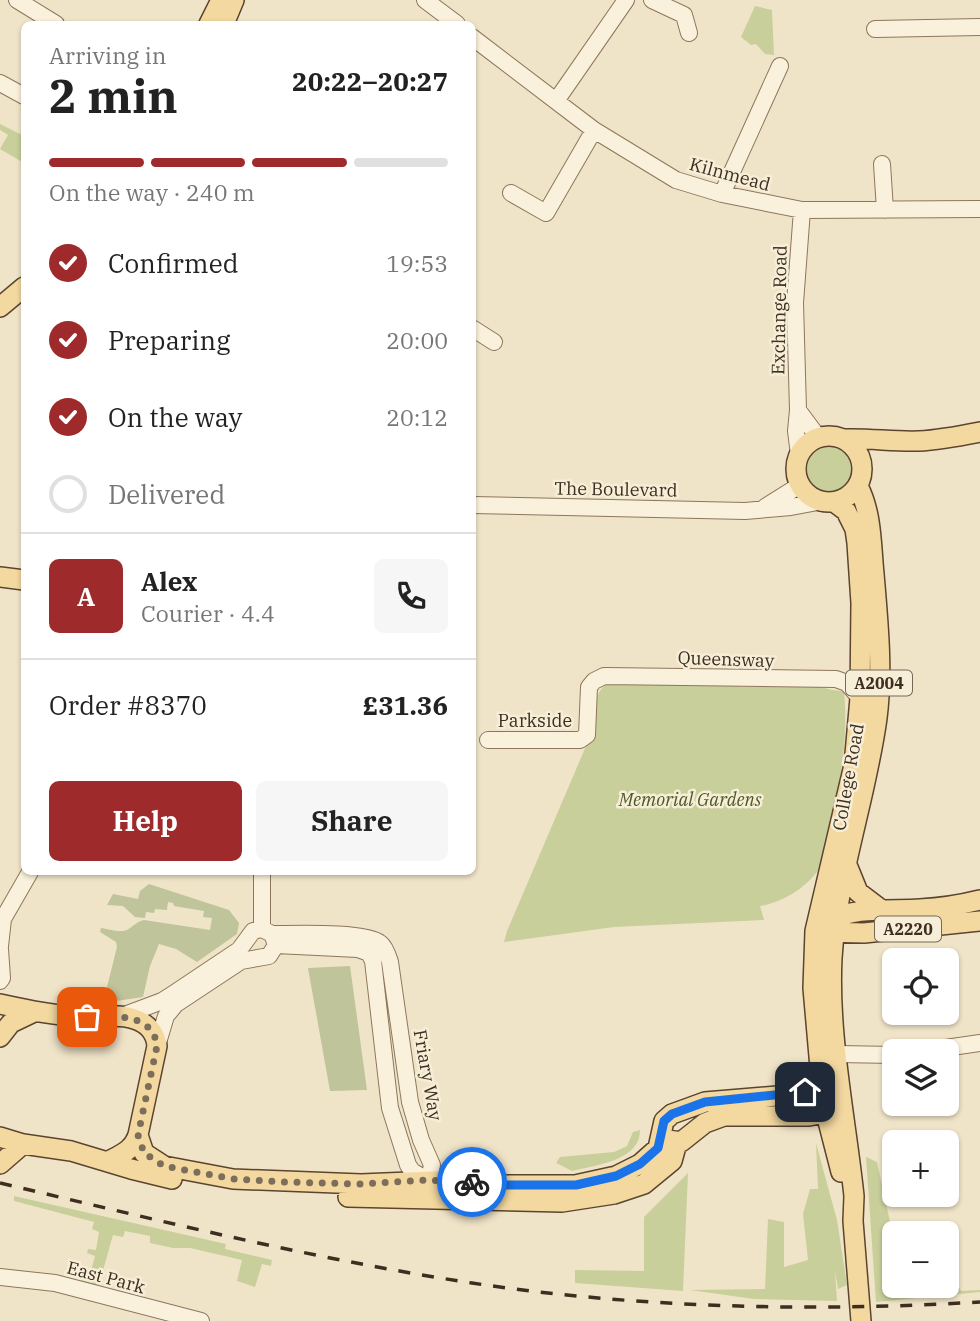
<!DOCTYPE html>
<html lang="en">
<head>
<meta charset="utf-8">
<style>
	body { margin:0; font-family:"IBM Plex Serif",serif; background:#f6f6f6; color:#222; height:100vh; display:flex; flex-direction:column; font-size:26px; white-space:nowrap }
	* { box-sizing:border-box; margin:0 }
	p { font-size:23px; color:#767676 }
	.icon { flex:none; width:38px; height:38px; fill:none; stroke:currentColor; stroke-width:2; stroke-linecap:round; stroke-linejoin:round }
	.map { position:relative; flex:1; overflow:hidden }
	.drawer { position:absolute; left:21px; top:21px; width:455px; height:854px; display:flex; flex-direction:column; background:#fff; border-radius:10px; box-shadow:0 2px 5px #0004 }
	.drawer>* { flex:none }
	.buttons { position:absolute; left:882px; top:948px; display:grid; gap:14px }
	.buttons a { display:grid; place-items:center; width:77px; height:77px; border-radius:10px; background:#fff; box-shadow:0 2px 5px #0004; font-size:35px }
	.pin { position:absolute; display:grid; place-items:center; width:60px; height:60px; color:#fff; margin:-30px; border-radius:14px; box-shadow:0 4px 10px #0006 }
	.courier { position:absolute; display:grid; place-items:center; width:70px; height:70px; margin:-35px; border:5px solid #1a73e8; border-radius:50%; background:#fff; color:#222; box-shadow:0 2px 9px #0007 }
	.summary em { font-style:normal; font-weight:700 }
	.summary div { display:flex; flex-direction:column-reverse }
	.summary { display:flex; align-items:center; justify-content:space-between; height:119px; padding:0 28px }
	h1 { font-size:46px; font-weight:700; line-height:52px }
	.bar { display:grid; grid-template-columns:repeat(4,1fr); gap:10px 7px; align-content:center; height:84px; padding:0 28px }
	.bar i { height:9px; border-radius:5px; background:#e0e0e0 }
	.bar .selected { background:#9e2a2b }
	.bar p { grid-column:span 4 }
	.line { display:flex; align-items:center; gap:18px; padding:0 28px; border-top:2px solid #e0e0e0 }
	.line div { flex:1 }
	.round { display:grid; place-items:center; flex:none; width:74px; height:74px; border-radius:10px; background:#f6f6f6 }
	ol { padding:0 28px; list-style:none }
	li { display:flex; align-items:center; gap:21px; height:77px }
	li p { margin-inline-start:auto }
	li .icon { padding:7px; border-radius:50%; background:#9e2a2b; color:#fff; stroke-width:4 }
	li:last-child { color:#767676 }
	li i { width:38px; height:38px; border:4px solid #e0e0e0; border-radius:50% }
	.action { display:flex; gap:14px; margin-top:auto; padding:14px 28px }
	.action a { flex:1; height:80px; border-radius:10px; background:#9e2a2b; color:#fff; font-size:28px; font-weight:700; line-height:80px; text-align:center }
	.action a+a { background:#f6f6f6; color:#222 }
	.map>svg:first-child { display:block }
</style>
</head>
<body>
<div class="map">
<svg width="980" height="1321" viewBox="0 0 980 1321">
	<rect width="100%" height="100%" fill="#f0e4c8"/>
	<path fill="#c9cf9b" d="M755,6L772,10L774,55L765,54L756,44L751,45L741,37Z
		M0,124L24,136V163L0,149L8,135L0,130Z
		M807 469a23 23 0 1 1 46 0a23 23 0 1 1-46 0Z
		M611,679L735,683L739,687H821L832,690L844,691C850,750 835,808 821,866C808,887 784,902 760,906L764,920L614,927L504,942L507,931L595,725C596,703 593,694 611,679Z
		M640,1130C640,1161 596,1165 572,1171L556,1163L560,1157L614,1152L627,1146L633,1132Z
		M816,1143L837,1220L847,1285L838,1289L835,1270L837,1301L754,1299L690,1290L765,1289L768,1219L784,1222V1267L808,1260L803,1214L810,1189H818Z
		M866,1157L877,1162L894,1240V1286H947V1282L956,1281L961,1291L980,1290V1292L876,1302Z
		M688,1173L683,1291L575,1283V1270L644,1271V1217Z
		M14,1196L226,1244L225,1249L272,1260L271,1266L262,1264L255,1287L237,1281L242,1260L190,1248H173L150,1243V1236L125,1231L123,1237L113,1235L98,1288L81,1282L83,1273L90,1274L95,1256L87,1253L88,1249L96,1250L99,1232L92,1229L94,1222L14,1201Z"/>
	<path fill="#bfc49a" d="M149,884L229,910L239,923L237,934L197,962L176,949L159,944L150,966L143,997L103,1003L117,947L116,942L100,932L101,928C108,929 120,933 127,930C134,926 136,922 144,920L210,930L212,918L203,917L204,911L174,906L173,903L168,902L167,910L155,909L154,913L146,912L145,918L135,917L123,906L107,905L113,894L138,899L140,891Z
		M350,966L367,1090L330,1091L308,968Z"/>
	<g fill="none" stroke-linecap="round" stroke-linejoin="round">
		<g stroke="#8d765c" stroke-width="18">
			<path id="minor" d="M17,0L56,24
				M425,0L457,24
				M652,0L684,15L689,33
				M875,29L980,27
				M472,37L594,130L676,180L722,194L802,210L980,209
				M0,83L24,96
				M556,101L626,0
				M882,164L885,210
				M511,193L546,213L594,130
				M722,194L780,66
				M472,328L494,342
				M798,410L818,437
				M799,455L796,431L798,410L795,303L802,210
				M472,505L745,511L791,507L823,501
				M765,507L800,485
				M488,740H580L587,735L589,687L594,681L604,676L836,679L847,683L860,698
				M262,929V872
				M272,934C292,934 367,931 380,943C386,948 388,956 390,962L410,1102L421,1140L432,1165L427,1190
				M276,945L358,949L369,953L373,961L390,1108L408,1165L412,1171L427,1180
				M0,946L3,919L30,872
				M0,949L2,978L0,981
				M122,1016L162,1001L173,994L239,950L253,931L262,929L272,934L276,945L269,956L241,961L176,1004L166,1016L157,1046
				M918,1052L980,1043
				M838,1054L894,1055
				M0,1277L55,1283L201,1321"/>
		</g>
		<g stroke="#5b4430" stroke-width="22">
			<path id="major" d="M209,24L221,0
				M224,24L234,0
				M0,307L24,287
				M796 469a33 33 0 1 1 66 0a33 33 0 1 1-66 0Z
				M845,439C870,438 894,442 919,441C939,440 960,436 980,432
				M858,486C872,513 871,544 874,574C878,621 883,671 877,718C866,799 837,876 832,958C828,1035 846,1120 854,1196L853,1221L861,1321
				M834,502L846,511L855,529L857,543L861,603L860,698L854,765L815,931L813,988L823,1102L841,1172
				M0,577L24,580
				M847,865L858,892L883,911
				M828,922C852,906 892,911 920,909C940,908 960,905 980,900
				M824,932L864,933L980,921
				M0,1004C28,1010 56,1016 86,1017C102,1018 119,1013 134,1019C147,1023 156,1033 157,1046L138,1135C133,1150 122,1154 109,1161
				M0,1037L11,1023L34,1012
				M138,1135L144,1153L164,1166L233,1179L361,1184L457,1180L505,1185H575L616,1176L640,1164L658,1148L664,1121L672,1114L705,1102L789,1095L821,1089
				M0,1137L23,1144L71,1151L131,1169L172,1179
				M668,1140L681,1142L705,1123L724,1116H809L826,1113L836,1106
				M0,1164L23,1144
				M348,1197L562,1202L614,1194L644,1184L672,1161L677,1143"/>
		</g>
		<use href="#minor" stroke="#faf1dc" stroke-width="16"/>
		<use href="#major" stroke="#f3d9a0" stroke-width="19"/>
		<path stroke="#3d2e20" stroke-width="3.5" stroke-dasharray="12 12" stroke-linecap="butt" d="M0,1183C157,1220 313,1259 472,1283C637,1308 813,1312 980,1302"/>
	</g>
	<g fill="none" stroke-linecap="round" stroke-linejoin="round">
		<path stroke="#7c6e5b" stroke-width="7" stroke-dasharray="0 12.6" d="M87,1017C112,1016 153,1012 157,1046L138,1135L144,1153L164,1166L233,1179L285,1182L361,1184L427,1180L472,1182"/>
		<path stroke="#1a73e8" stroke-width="9" d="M472,1182L505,1185H576L616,1176L640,1164L658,1148L664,1121L672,1114L705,1102L805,1092"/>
	</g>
	<g text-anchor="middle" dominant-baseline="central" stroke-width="5" stroke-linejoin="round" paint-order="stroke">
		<g fill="#f7eed8" stroke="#756857" stroke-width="2">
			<rect x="846" y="670.5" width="66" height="25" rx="5"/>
			<rect x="875" y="916.5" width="66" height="25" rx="5"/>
		</g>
		<g font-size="16" font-weight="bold" fill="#3d2e20">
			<text x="879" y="683">A2004</text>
			<text x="908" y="929">A2220</text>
		</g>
		<g font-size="18" fill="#3d2e20" stroke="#f7eed8">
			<text transform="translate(730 174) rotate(15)">Kilnmead</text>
			<text transform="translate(779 310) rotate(-89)">Exchange Road</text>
			<text transform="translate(616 489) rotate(1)">The Boulevard</text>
			<text transform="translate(726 659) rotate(2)">Queensway</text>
			<text x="535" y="720">Parkside</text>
			<text transform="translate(848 777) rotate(-80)">College Road</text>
			<text transform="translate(428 1075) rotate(80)">Friary Way</text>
			<text transform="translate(106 1277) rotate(15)">East Park</text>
		</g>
		<g font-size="18" font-style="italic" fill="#4d5a26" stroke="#f7eed8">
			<text x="690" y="799">Memorial Gardens</text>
		</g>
	</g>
</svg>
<div class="buttons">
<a><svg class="icon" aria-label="locate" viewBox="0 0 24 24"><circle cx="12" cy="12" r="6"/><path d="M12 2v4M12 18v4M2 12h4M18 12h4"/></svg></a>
<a><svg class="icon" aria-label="layers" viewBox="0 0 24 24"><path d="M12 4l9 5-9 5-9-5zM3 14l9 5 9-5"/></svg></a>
<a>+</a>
<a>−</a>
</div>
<div class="pin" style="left:87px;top:1017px;background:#ea580c"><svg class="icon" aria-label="bag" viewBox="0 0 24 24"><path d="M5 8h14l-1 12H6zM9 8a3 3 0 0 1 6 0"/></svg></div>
<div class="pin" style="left:805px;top:1092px;background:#1f2937"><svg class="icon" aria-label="home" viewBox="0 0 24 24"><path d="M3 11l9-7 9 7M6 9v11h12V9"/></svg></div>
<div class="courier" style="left:472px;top:1182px"><svg class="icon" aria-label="bike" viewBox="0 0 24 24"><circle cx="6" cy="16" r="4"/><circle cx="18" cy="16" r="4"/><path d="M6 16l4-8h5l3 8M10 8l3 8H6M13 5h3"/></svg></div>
<section class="drawer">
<div class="summary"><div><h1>2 min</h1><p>Arriving in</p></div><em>20:22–20:27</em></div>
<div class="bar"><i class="selected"></i><i class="selected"></i><i class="selected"></i><i></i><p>On the way · 240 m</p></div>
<ol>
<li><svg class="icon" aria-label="check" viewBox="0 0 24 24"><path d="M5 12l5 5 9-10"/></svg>Confirmed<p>19:53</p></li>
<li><svg class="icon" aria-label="check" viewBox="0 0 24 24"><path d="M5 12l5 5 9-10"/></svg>Preparing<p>20:00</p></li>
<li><svg class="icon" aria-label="check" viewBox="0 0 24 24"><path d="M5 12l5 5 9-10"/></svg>On the way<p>20:12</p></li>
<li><i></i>Delivered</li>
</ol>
<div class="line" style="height:126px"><b class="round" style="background:#9e2a2b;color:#fff">A</b><div><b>Alex</b><p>Courier · 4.4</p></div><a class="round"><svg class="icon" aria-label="phone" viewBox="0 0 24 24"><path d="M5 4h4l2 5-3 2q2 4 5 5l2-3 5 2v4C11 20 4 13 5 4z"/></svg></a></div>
<div class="line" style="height:91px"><div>Order #8370</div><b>£31.36</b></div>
<div class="action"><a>Help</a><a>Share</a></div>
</section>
</div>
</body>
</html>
